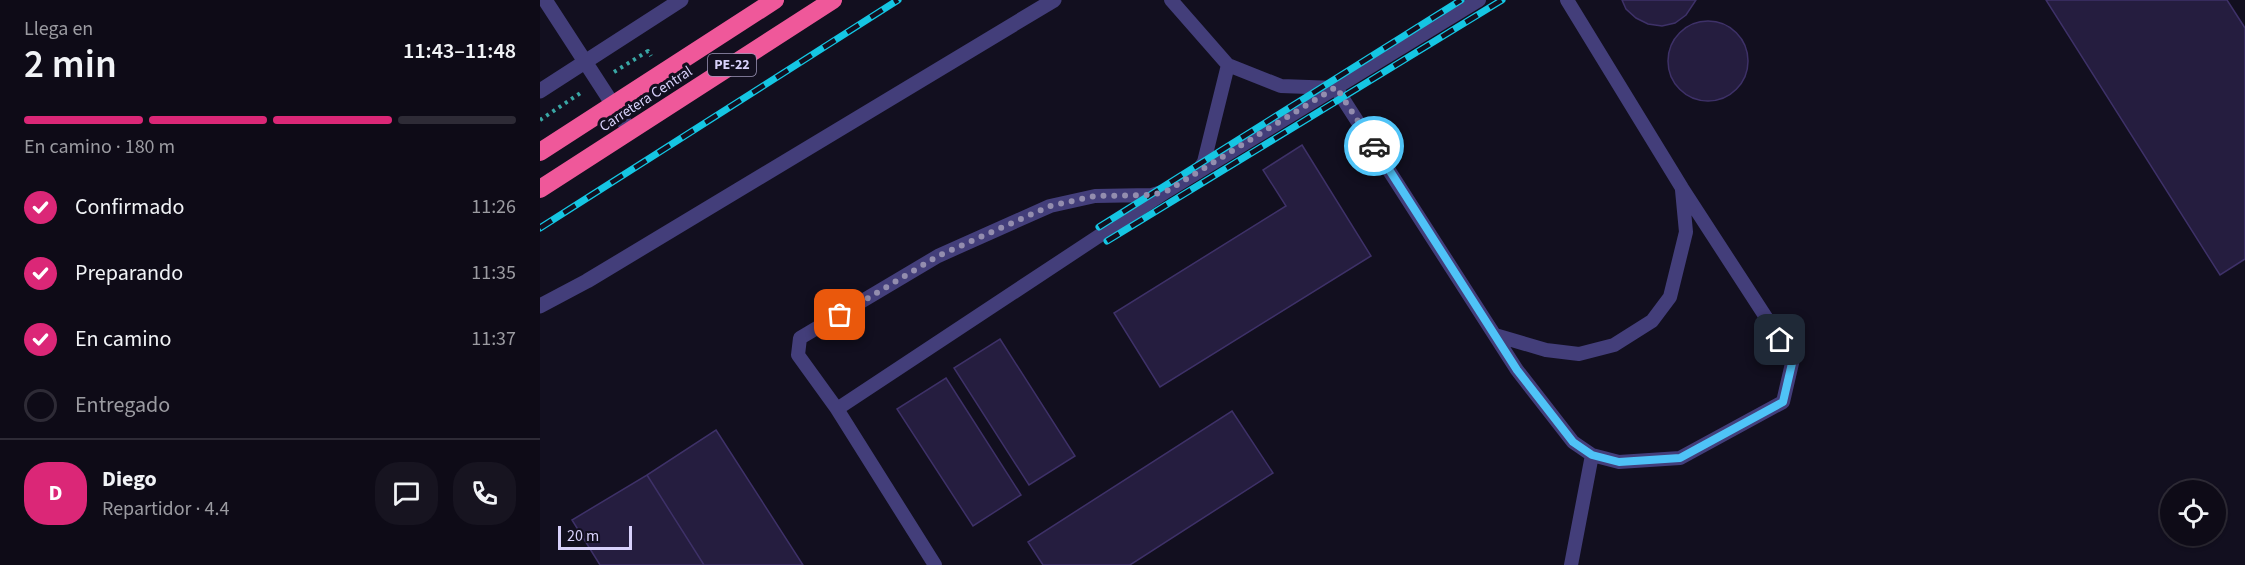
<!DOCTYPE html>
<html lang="es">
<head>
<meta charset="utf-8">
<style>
	body { margin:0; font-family:"Source Sans 3",sans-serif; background:#171420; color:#f1f3f6; height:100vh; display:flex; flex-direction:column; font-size:22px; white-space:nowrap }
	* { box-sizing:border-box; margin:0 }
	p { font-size:20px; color:#9b9ba1 }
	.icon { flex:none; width:33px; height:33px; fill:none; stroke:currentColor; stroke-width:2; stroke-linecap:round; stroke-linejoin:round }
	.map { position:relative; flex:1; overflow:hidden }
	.details { display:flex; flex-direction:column; background:#0e0b17; width:540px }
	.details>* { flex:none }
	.fabs { position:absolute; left:1620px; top:480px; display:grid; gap:12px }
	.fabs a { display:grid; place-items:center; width:66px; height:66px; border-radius:50%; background:#0e0b17; box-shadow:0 2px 4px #0004,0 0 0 2px #2e2b36; font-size:30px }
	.scale { position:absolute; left:18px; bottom:15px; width:74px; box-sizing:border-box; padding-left:6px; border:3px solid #d8d1fb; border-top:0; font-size:16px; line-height:21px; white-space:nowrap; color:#d8d1fb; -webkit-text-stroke:4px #120f1f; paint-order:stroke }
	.pin { position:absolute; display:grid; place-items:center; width:51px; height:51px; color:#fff; margin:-26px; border-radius:12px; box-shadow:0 3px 9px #0006 }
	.courier { position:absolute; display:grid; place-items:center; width:60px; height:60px; margin:-30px; border:4px solid #4fc3f7; border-radius:50%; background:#fff; color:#222; box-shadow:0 2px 8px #0007 }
	.head em { font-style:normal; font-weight:600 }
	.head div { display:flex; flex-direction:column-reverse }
	.head { display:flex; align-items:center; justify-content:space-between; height:102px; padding:0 24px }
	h1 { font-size:39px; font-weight:600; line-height:45px }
	.bar { display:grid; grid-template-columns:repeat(4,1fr); gap:9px 6px; align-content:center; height:72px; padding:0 24px }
	.bar i { height:8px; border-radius:4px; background:#2e2b36 }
	.bar .active { background:#db2777 }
	.bar p { grid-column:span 4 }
	.line { display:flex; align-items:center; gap:15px; padding:0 24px; border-top:2px solid #2e2b36 }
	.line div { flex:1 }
	.round { display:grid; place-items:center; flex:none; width:63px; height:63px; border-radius:24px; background:#171420 }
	ol { padding:0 24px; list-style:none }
	li { display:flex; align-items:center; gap:18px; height:66px }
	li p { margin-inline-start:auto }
	li .icon { padding:6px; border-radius:50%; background:#db2777; color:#fff; stroke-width:4 }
	li:last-child { color:#9b9ba1 }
	li i { width:33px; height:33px; border:3px solid #2e2b36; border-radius:50% }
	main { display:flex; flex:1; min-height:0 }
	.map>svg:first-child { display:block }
</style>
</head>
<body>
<main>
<section class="details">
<div class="head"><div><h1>2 min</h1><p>Llega en</p></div><em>11:43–11:48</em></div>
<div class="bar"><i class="active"></i><i class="active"></i><i class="active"></i><i></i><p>En camino · 180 m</p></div>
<ol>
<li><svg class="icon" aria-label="check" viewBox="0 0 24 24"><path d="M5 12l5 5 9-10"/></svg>Confirmado<p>11:26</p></li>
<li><svg class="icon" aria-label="check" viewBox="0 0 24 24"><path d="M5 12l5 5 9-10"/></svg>Preparando<p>11:35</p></li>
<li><svg class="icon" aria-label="check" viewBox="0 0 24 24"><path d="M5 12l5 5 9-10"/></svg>En camino<p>11:37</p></li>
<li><i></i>Entregado</li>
</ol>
<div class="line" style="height:108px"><b class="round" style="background:#db2777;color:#fff">D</b><div><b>Diego</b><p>Repartidor · 4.4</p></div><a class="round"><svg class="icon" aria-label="chat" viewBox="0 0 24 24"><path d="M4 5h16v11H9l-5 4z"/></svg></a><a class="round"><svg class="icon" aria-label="phone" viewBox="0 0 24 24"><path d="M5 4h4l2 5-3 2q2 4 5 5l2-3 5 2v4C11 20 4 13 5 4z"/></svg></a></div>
</section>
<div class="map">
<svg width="1705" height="565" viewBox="0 0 1705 565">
	<rect width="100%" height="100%" fill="#120f1f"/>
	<path fill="#251d3f" stroke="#3e3168" stroke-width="1.5" d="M1082,0H1156L1146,15L1135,23L1122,26L1108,24L1096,18L1086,9Z
		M1506,0H1687L1705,28V259L1680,275Z
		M1128 61a40 40 0 1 1 80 0a40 40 0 1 1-80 0Z
		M762,145L831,256L620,387L574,313L746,206L723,170Z
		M460,339L535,456L489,485L414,368Z
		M406,378L481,495L433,526L357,409Z
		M692,411L733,473L590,565H503L488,542Z
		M176,430L263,565H164L107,475Z
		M107,475L164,565H60L32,520Z"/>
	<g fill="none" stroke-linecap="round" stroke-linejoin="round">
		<path stroke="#39a7a5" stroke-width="4" stroke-dasharray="3 4.5" stroke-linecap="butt" d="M74,72L108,51L111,56
			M0,120L42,92"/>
		<path stroke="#433e7a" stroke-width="14" d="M631,0L688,65L741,86L796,88
			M796,88L977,370L1033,442L1052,455L1079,462L1140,458L1243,402L1253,359L1142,188L1027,0
			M657,172L664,162L688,65
			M955,335L1006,350L1039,354L1074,345L1112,321L1130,297L1146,232L1142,190
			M297,409L627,191L939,0
			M395,565L297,409L258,355L260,338L398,256L510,206L555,196L612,195L622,192
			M1031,565L1052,455"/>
		<path stroke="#433e7a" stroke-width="15" d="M5,0L90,131
			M0,91L141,0
			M0,306L47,281L514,0"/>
		<path stroke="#ef589a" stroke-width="18" d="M0,152L235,0
			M0,189L293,0"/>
		<g stroke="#15c6e3" stroke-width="7">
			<path id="rail" d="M559,227L921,0
				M0,228L358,0
				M567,241L962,0"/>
		</g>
		<use href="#rail" stroke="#120f1f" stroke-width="4.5" stroke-dasharray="14" stroke-linecap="butt"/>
	</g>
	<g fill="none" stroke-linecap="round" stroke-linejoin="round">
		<path stroke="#938dae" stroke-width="6" stroke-dasharray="0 10.8" d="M300,315L398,256L510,206L555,196L612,195L627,191L796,87L834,146"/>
		<path stroke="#4fc3f7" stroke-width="8" d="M834,146L977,370L1033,442L1052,455L1079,462L1140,458L1243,402L1253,359L1240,340"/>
	</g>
	<g text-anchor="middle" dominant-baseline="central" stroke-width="6" stroke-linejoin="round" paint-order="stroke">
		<rect fill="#120f1f" stroke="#9d97b9" stroke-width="1.5" x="168" y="54" width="48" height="22" rx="4.5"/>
		<g font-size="14" font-weight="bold" fill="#d8d1fb">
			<text x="192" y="65">PE-22</text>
		</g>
		<g font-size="15" fill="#d8d1fb" stroke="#120f1f">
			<text transform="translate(106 99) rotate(-33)">Carretera Central</text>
		</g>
	</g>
</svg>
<div class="fabs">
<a><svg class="icon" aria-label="locate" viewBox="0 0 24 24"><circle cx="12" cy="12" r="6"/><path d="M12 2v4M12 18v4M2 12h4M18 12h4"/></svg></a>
</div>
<div class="scale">20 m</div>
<div class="pin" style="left:300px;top:315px;background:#ea580c"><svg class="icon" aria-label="bag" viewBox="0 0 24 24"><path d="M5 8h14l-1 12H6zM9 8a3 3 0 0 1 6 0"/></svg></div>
<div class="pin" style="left:1240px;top:340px;background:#1f2937"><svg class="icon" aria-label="home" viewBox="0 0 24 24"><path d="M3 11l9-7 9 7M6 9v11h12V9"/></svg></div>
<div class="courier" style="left:834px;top:146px"><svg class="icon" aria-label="car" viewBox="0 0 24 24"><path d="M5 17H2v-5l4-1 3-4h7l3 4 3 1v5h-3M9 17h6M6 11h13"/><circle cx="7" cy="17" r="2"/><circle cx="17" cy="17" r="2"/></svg></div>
</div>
</main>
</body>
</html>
